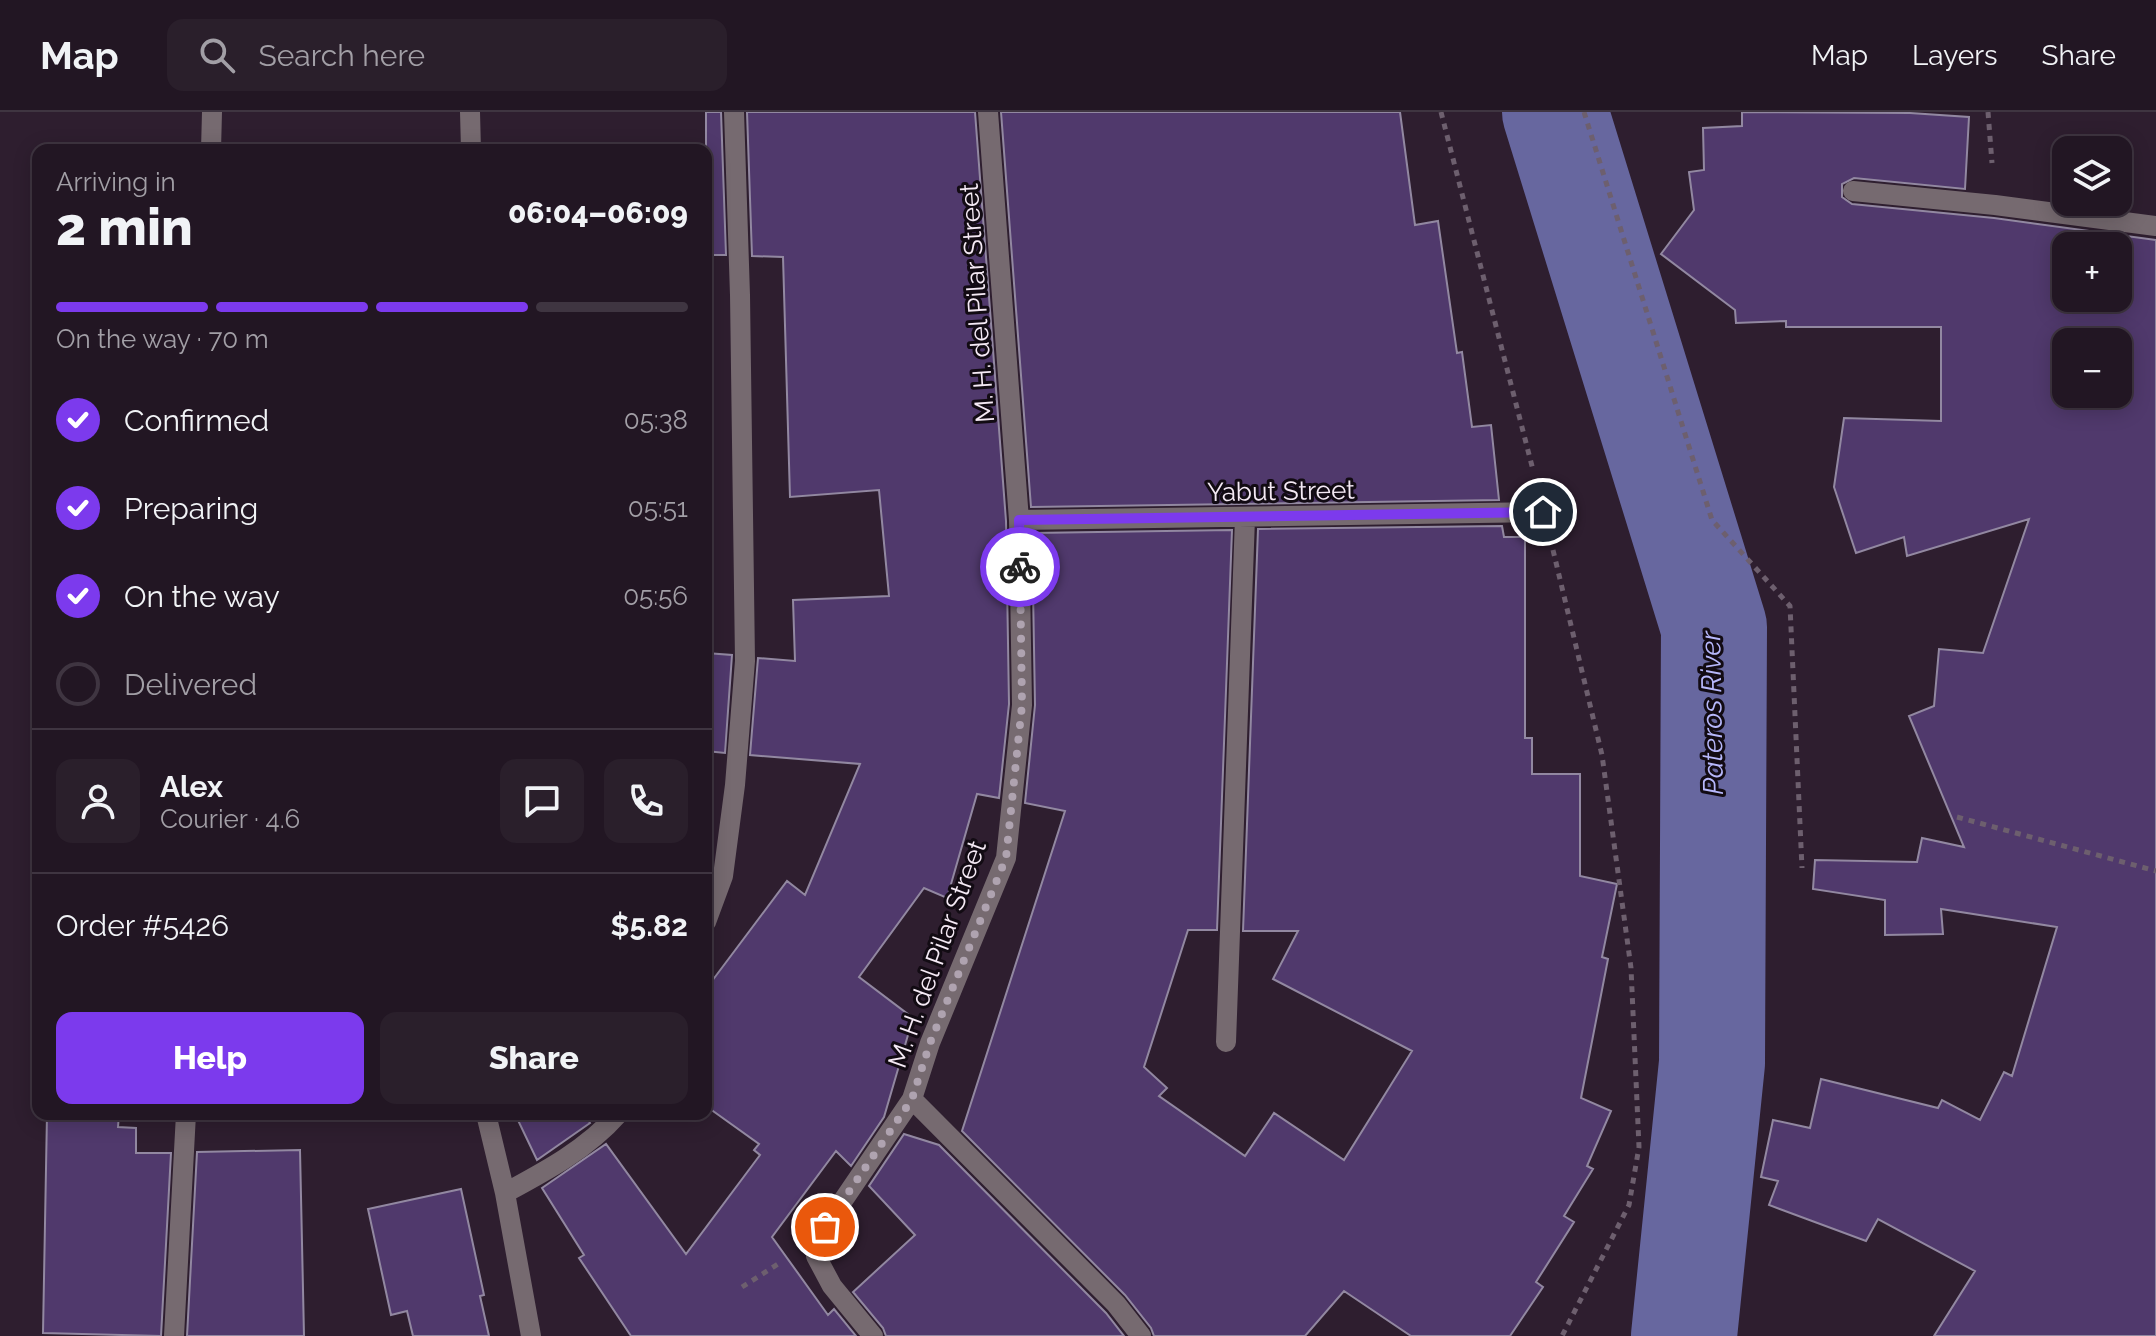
<!DOCTYPE html>
<html lang="en">
<head>
<meta charset="utf-8">
<style>
	body { margin:0; font-family:Raleway,sans-serif; background:#2a1f2b; color:#f1f3f6; height:100vh; display:flex; flex-direction:column; font-size:30px; white-space:nowrap }
	* { box-sizing:border-box; margin:0 }
	p { font-size:26px; color:#a29fa6 }
	.icon { flex:none; width:44px; height:44px; fill:none; stroke:currentColor; stroke-width:2; stroke-linecap:round; stroke-linejoin:round }
	.map { position:relative; flex:1; overflow:hidden }
	.side { position:absolute; left:32px; top:32px; width:680px; height:976px; display:flex; flex-direction:column; background:#221623; border-radius:16px; box-shadow:0 4px 20px #0003,0 0 0 2px #3f3541 }
	.side>* { flex:none }
	.buttons { position:absolute; left:2052px; top:24px; display:grid; gap:16px }
	.buttons a { display:grid; place-items:center; width:80px; height:80px; border-radius:16px; background:#221623; box-shadow:0 4px 20px #0003,0 0 0 2px #3f3541; font-size:40px }
	.pin { position:absolute; display:grid; place-items:center; width:68px; height:68px; color:#fff; margin:-34px; border:4px solid #fff; border-radius:50%; box-shadow:0 2px 8px #0007 }
	.courier { position:absolute; display:grid; place-items:center; width:80px; height:80px; margin:-40px; border:6px solid #7c3aed; border-radius:50%; background:#fff; color:#222; box-shadow:0 2px 10px #0007 }
	.head em { font-style:normal; font-weight:800 }
	.head div { display:flex; flex-direction:column-reverse }
	.head { display:flex; align-items:center; justify-content:space-between; height:136px; padding:0 24px }
	h1 { font-size:52px; font-weight:800; line-height:60px }
	.bar { display:grid; grid-template-columns:repeat(4,1fr); gap:12px 8px; align-content:center; height:96px; padding:0 24px }
	.bar i { height:10px; border-radius:6px; background:#3f3541 }
	.bar .current { background:#7c3aed }
	.bar p { grid-column:span 4 }
	.line { display:flex; align-items:center; gap:20px; padding:0 24px; border-top:2px solid #3f3541 }
	.line div { flex:1 }
	.round { display:grid; place-items:center; flex:none; width:84px; height:84px; border-radius:16px; background:#2a1f2b }
	ol { padding:0 24px; list-style:none }
	li { display:flex; align-items:center; gap:24px; height:88px }
	li p { margin-inline-start:auto }
	li .icon { padding:8px; border-radius:50%; background:#7c3aed; color:#fff; stroke-width:4 }
	li:last-child { color:#a29fa6 }
	li i { width:44px; height:44px; border:4px solid #3f3541; border-radius:50% }
	.button { display:flex; gap:16px; margin-top:auto; padding:16px 24px }
	.button a { flex:1; height:92px; border-radius:16px; background:#7c3aed; color:#fff; font-size:32px; font-weight:800; line-height:92px; text-align:center }
	.button a+a { background:#2a1f2b; color:#f1f3f6 }
	header { display:flex; align-items:center; gap:48px; box-sizing:border-box; height:112px; padding:0 40px; background:#221623; border-bottom:2px solid #3f3541 }
	header strong { font-size:38px }
	nav { display:flex; gap:44px; margin-inline-start:auto; font-size:28px }
	.search { width:560px; height:72px; background:#2a1f2b; display:flex; align-items:center; gap:20px; box-sizing:border-box; padding:0 28px; border-radius:16px; color:#a29fa6; font-size:30px }
	.map>svg:first-child { display:block }
</style>
</head>
<body>
<header>
<strong>Map</strong>
<div class="search"><svg class="icon" aria-label="search" viewBox="0 0 24 24"><circle cx="10" cy="10" r="6"/><path d="M15 15l6 6"/></svg>Search here</div>
<nav><a>Map</a><a>Layers</a><a>Share</a></nav>
</header>
<div class="map">
<svg width="2156" height="1224" viewBox="0 0 2156 1224">
	<rect width="100%" height="100%" fill="#2e1e2f"/>
	<g fill="none" stroke-linecap="round" stroke-linejoin="round">
		<path stroke="#67679f" stroke-width="106" d="M1555,0L1714,515L1712,951L1684,1224"/>
	</g>
	<path fill="#50396c" stroke="#9288a1" stroke-width="2" fill-rule="evenodd" d="M706,0H721L726,143H706Z
		M747,0H975L1006,409L1009,592L999,686L977,682L947,786L924,776L859,865L913,906L884,1005L851,1054L836,1039L772,1125L828,1203L834,1197L856,1224H631L579,1146L584,1143L542,1076L606,1032L686,1142L760,1043L754,1038L759,1032L706,994V877L787,769L805,783L860,652L750,643L758,546L795,549L793,488L889,484L879,378L790,385L783,145L752,144Z
		M1001,0H1400L1415,113L1438,109L1457,241L1462,240L1472,315L1491,313L1499,388L1031,395Z
		M1742,0L1910,1L1969,5L1965,77L1854,66L1842,72V85L1852,92L1994,106L2156,128V1224H1934L1975,1159L1878,1107L1866,1129L1769,1093L1778,1069L1761,1065L1773,1008L1810,1016L1821,967L1938,996L1942,988L1980,1008L2004,960L2012,964L2057,815L1941,797L1943,822L1885,823V788L1813,777L1815,748L1917,750L1922,726L1964,735L1909,604L1934,594L1939,537L1983,541L2029,407L1907,444L1904,425L1856,441L1834,375L1844,306L1941,309V215H1786V209L1736,211L1735,198L1661,142L1694,98L1689,60L1704,58L1703,16L1742,14ZM2066,134H2118V186H2066ZM2066,230H2118V282H2066Z
		M1502,414L1504,425H1525V626H1532V662H1580V764L1617,772L1602,845L1608,847L1581,986L1611,999L1587,1054L1593,1057L1564,1104L1574,1110L1536,1170L1543,1175L1510,1224H1411L1344,1179L1305,1224H1154L1151,1216L1125,1183L962,1019L1065,699L1025,691L1035,593L1032,421L1232,418L1217,818H1188L1144,955L1167,976L1159,984L1245,1044L1274,1001L1344,1048L1412,939L1273,867L1298,819H1243L1258,417Z
		M706,541L732,543L725,641L706,639Z
		M47,1002H119L118,1015L136,1016V1041H171L161,1224L43,1221Z
		M515,1002H584L590,1011L537,1048Z
		M904,1022L939,1033L1106,1201L1124,1224H886L883,1216L853,1180L915,1123L869,1074Z
		M300,1038L304,1224H187L197,1040Z
		M461,1077L484,1183L480,1184L489,1224H413L407,1199L391,1203L368,1097Z"/>
	<g fill="none" stroke-linecap="round" stroke-linejoin="round">
		<path stroke="#6d5f6e" stroke-width="5" stroke-dasharray="6 6" stroke-linecap="butt" d="M1441,0L1533,358
			M1584,0L1712,408L1790,494L1802,756
			M1988,0L1992,51
			M1553,438L1602,643L1631,856L1639,1035L1629,1093L1562,1224
			M1957,705L2156,759
			M742,1175L778,1152"/>
		<path stroke="#766a70" stroke-width="20" d="M470,0L471,38
			M211,38L212,0
			M1853,79L1995,93L2156,114
			M1019,408L1543,400
			M706,810L723,764L735,673L745,549L740,183L734,0
			M1226,930L1245,406
			M912,987L1116,1192L1141,1224
			M486,1002L505,1081L531,1224
			M505,1081C546,1059 587,1037 618,1002
			M174,1224L186,1002
			M873,1224L832,1174L816,1144L825,1115L912,987L930,931L1006,746L1022,593L1019,408L988,0"/>
	</g>
	<g fill="none" stroke-linecap="round" stroke-linejoin="round">
		<path stroke="#afa3b0" stroke-width="8" stroke-dasharray="0 14.4" d="M825,1115L912,987L930,931L1006,746L1022,593L1020,455"/>
		<path stroke="#7c3aed" stroke-width="10" d="M1020,455L1019,408L1543,400"/>
	</g>
	<g text-anchor="middle" dominant-baseline="central" stroke-width="6" stroke-linejoin="round" paint-order="stroke">
		<g font-size="26" fill="#f5eaf5" stroke="#120b13">
			<text transform="translate(977 191) rotate(-94)">M. H. del Pilar Street</text>
			<text transform="translate(1281 379) rotate(-1)">Yabut Street</text>
			<text transform="translate(937 842) rotate(-70)">M. H. del Pilar Street</text>
		</g>
		<g font-size="28" font-style="italic" fill="#b7b8fb" stroke="#120b13">
			<text transform="translate(1712 601) rotate(-91)">Pateros River</text>
		</g>
	</g>
</svg>
<div class="buttons">
<a><svg class="icon" aria-label="layers" viewBox="0 0 24 24"><path d="M12 4l9 5-9 5-9-5zM3 14l9 5 9-5"/></svg></a>
<a>+</a>
<a>−</a>
</div>
<div class="pin" style="left:825px;top:1115px;background:#ea580c"><svg class="icon" aria-label="bag" viewBox="0 0 24 24"><path d="M5 8h14l-1 12H6zM9 8a3 3 0 0 1 6 0"/></svg></div>
<div class="pin" style="left:1543px;top:400px;background:#1f2937"><svg class="icon" aria-label="home" viewBox="0 0 24 24"><path d="M3 11l9-7 9 7M6 9v11h12V9"/></svg></div>
<div class="courier" style="left:1020px;top:455px"><svg class="icon" aria-label="bike" viewBox="0 0 24 24"><circle cx="6" cy="16" r="4"/><circle cx="18" cy="16" r="4"/><path d="M6 16l4-8h5l3 8M10 8l3 8H6M13 5h3"/></svg></div>
<section class="side">
<div class="head"><div><h1>2 min</h1><p>Arriving in</p></div><em>06:04–06:09</em></div>
<div class="bar"><i class="current"></i><i class="current"></i><i class="current"></i><i></i><p>On the way · 70 m</p></div>
<ol>
<li><svg class="icon" aria-label="check" viewBox="0 0 24 24"><path d="M5 12l5 5 9-10"/></svg>Confirmed<p>05:38</p></li>
<li><svg class="icon" aria-label="check" viewBox="0 0 24 24"><path d="M5 12l5 5 9-10"/></svg>Preparing<p>05:51</p></li>
<li><svg class="icon" aria-label="check" viewBox="0 0 24 24"><path d="M5 12l5 5 9-10"/></svg>On the way<p>05:56</p></li>
<li><i></i>Delivered</li>
</ol>
<div class="line" style="height:144px"><a class="round"><svg class="icon" aria-label="person" viewBox="0 0 24 24"><circle cx="12" cy="8" r="4"/><path d="M4 21q1-7 8-7t8 7"/></svg></a><div><b>Alex</b><p>Courier · 4.6</p></div><a class="round"><svg class="icon" aria-label="chat" viewBox="0 0 24 24"><path d="M4 5h16v11H9l-5 4z"/></svg></a><a class="round"><svg class="icon" aria-label="phone" viewBox="0 0 24 24"><path d="M5 4h4l2 5-3 2q2 4 5 5l2-3 5 2v4C11 20 4 13 5 4z"/></svg></a></div>
<div class="line" style="height:104px"><div>Order #5426</div><b>$5.82</b></div>
<div class="button"><a>Help</a><a>Share</a></div>
</section>
</div>
</body>
</html>
